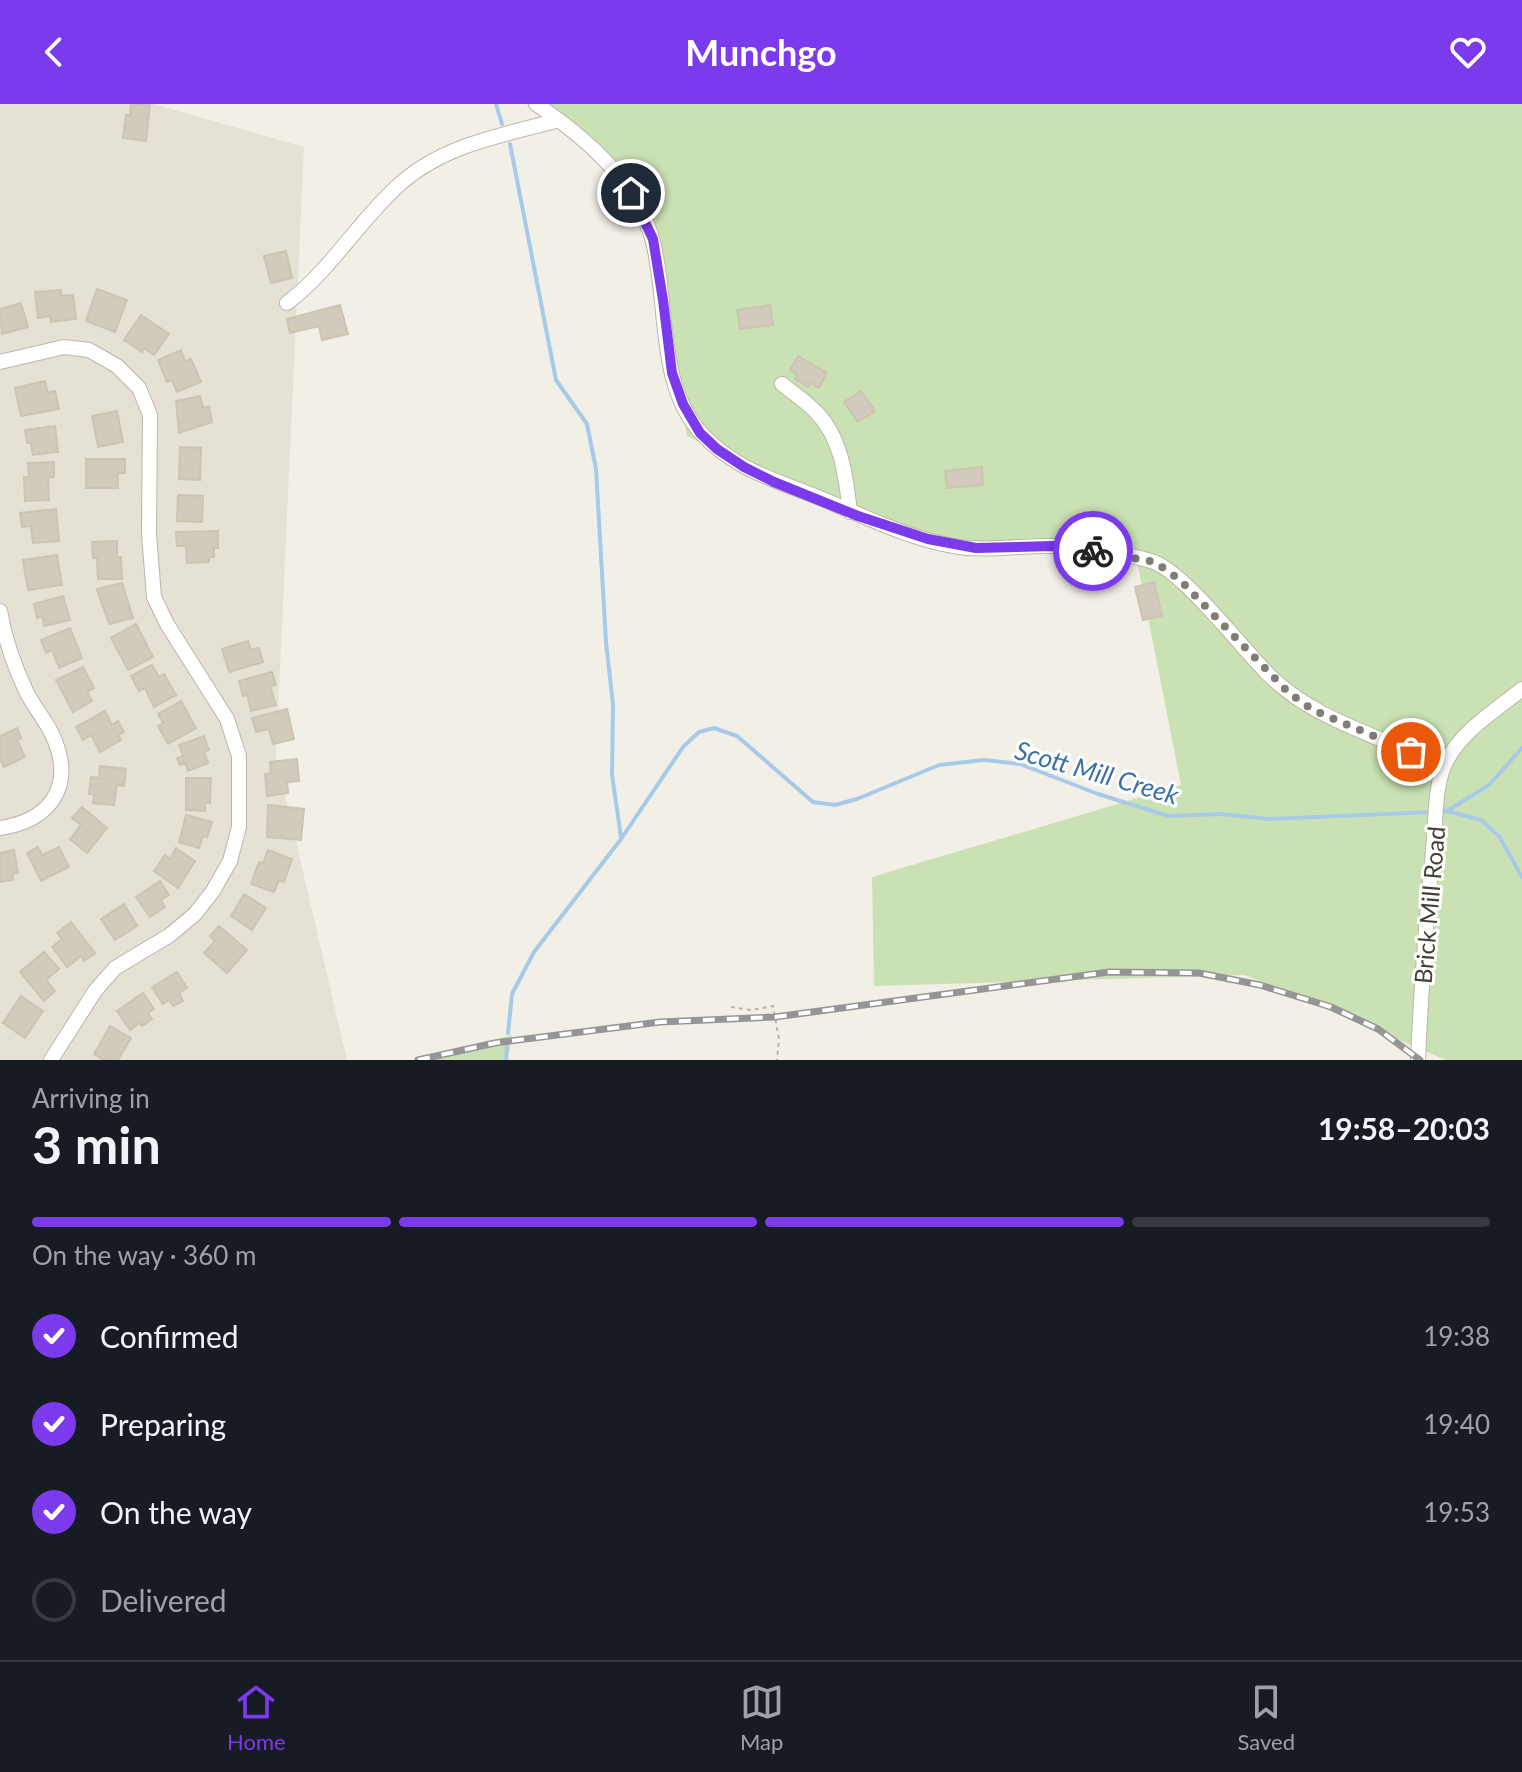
<!DOCTYPE html>
<html lang="en">
<head>
<meta charset="utf-8">
<style>
	body { margin:0; font-family:Lato,sans-serif; background:#242831; color:#f1f3f6; height:100vh; display:flex; flex-direction:column; font-size:30px; white-space:nowrap }
	* { box-sizing:border-box; margin:0 }
	p { font-size:26px; color:#9ea1a6 }
	.icon { flex:none; width:44px; height:44px; fill:none; stroke:currentColor; stroke-width:2; stroke-linecap:round; stroke-linejoin:round }
	.map { position:relative; height:956px; overflow:hidden }
	.sheet { display:flex; flex-direction:column; background:#171b24; flex:1 }
	.sheet>* { flex:none }
	.pin { position:absolute; display:grid; place-items:center; width:68px; height:68px; color:#fff; margin:-34px; border:4px solid #fff; border-radius:50%; box-shadow:0 2px 8px #0007 }
	.courier { position:absolute; display:grid; place-items:center; width:80px; height:80px; margin:-40px; border:6px solid #7c3aed; border-radius:50%; background:#fff; color:#222; box-shadow:0 2px 10px #0007 }
	.overview em { font-style:normal; font-weight:700 }
	.overview div { display:flex; flex-direction:column-reverse }
	.overview { display:flex; align-items:center; justify-content:space-between; height:136px; padding:0 32px }
	h1 { font-size:52px; font-weight:700; line-height:60px }
	.bar { display:grid; grid-template-columns:repeat(4,1fr); gap:12px 8px; align-content:center; height:96px; padding:0 32px }
	.bar i { height:10px; border-radius:6px; background:#363941 }
	.bar .on { background:#7c3aed }
	.bar p { grid-column:span 4 }
	ol { padding:0 32px; list-style:none }
	li { display:flex; align-items:center; gap:24px; height:88px }
	li p { margin-inline-start:auto }
	li .icon { padding:8px; border-radius:50%; background:#7c3aed; color:#fff; stroke-width:4 }
	li:last-child { color:#9ea1a6 }
	li i { width:44px; height:44px; border:4px solid #363941; border-radius:50% }
	header { display:flex; justify-content:space-between; align-items:center; height:104px; padding:0 32px; background:#7c3aed; color:#fff; font-size:36px; font-weight:700 }
	.dock { display:flex; justify-content:space-around; align-items:center; height:112px; border-top:2px solid #363941; background:#171b24; font-size:22px; color:#9ea1a6 }
	.dock a { display:grid; justify-items:center; gap:4px }
	.dock .on { color:#7c3aed }
	.map>svg:first-child { display:block }
</style>
</head>
<body>
<header><svg class="icon" aria-label="back" viewBox="0 0 24 24"><path d="M15 5l-7 7 7 7"/></svg>Munchgo<svg class="icon" aria-label="heart" viewBox="0 0 24 24"><path d="M12 20l-8-8c-3-5 5-10 8-4 3-6 11-1 8 4z"/></svg></header>
<div class="map">
<svg width="1522" height="956" viewBox="0 0 1522 956">
	<rect width="100%" height="100%" fill="#f2efe7"/>
	<path fill="#e5e1d5" d="M0,0H154L304,43L276,652L347,956H0Z"/>
	<path fill="#cae2b3" d="M526,0H1522V956H1446L1245,871L874,882L872,773L1181,681L1134,442L905,436L687,332L646,75Z
		M512,931L508,956H419Z"/>
	<g fill="none" stroke-linecap="round" stroke-linejoin="round">
		<path stroke="#a8cae9" stroke-width="4" d="M496,0L502,20
			M510,40L556,276L587,320L596,365L606,538L613,601L612,671L621,733
			M1447,707L1481,716L1499,732L1522,773
			M1440,708L1447,707L1489,681L1522,644
			M508,929L512,890L534,848L621,735L683,643L699,628L714,624L737,632L813,698L835,701L857,695L939,661L984,656L1020,660L1098,690L1168,712L1221,710L1269,715L1432,708
			M506,956L507,942"/>
	</g>
	<path fill="#d2cbbd" stroke="#ccc4b1" stroke-width="2" d="M131,0H150L146,37L123,34L126,11H130Z
		M286,147L292,174L271,179L264,152Z
		M97,185L127,196L115,228L86,217Z
		M61,186V192L73,191L76,215L51,218L50,212L38,214L35,188Z
		M21,199L28,223L2,230L0,205Z
		M340,201L348,230L322,236L319,222L290,229L287,215Z
		M770,201L773,221L740,225L737,206Z
		M141,211L169,230L154,251L144,244L142,248L124,236Z
		M181,246L185,257L191,255L201,278L177,288L172,276L167,278L158,256Z
		M798,252L827,269L819,284L810,279L808,283L795,275L797,271L790,266Z
		M45,277L48,289L55,287L59,305L21,312L15,284Z
		M861,287L875,307L858,318L844,298Z
		M200,292L203,304L209,302L212,318L179,329L176,297Z
		M117,307L123,338L98,343L92,312Z
		M55,322L58,348L33,351L31,339H27L25,326Z
		M180,343L201,344L200,376L179,375Z
		M86,355H125V369H118V384H86Z
		M54,358V373L48,374L49,396L25,397L24,373H29L28,359Z
		M982,363L983,381L947,384L945,367Z
		M178,391L203,392L202,418L177,417Z
		M56,405L59,437L33,439L31,422L22,423L20,409Z
		M218,427V444H214V453H209V458L187,459L186,442H177L176,428Z
		M117,437V453H121L122,475H98L97,454H93L92,438Z
		M57,451L62,481L28,486L23,456Z
		M1154,478L1162,512L1143,516L1135,483Z
		M122,479L133,514L109,520L97,485Z
		M63,492L70,516L44,522L42,512L37,514L34,500Z
		M136,520L153,553L128,566L111,534Z
		M70,524L82,554L59,564L52,546L46,549L41,536Z
		M248,537L251,546L259,544L263,558L229,568L222,545Z
		M152,561L159,573L164,570L176,591L154,603L145,584L139,587L131,572Z
		M83,563L94,584L87,588L92,597L73,608L56,576Z
		M272,568L276,581L270,582L276,601L251,607L247,591L243,592L239,577Z
		M181,597L196,624L168,640L158,622L163,619L158,610Z
		M287,605L294,635L273,640L269,625L256,628L252,614Z
		M105,607L112,621L118,617L124,628L118,631L121,636L100,648L91,631L83,636L76,623Z
		M17,624L21,634L17,636L25,653L4,663L0,655V632Z
		M204,632L209,646L204,648L208,659L188,667L185,659L180,661L177,654L183,652L179,641Z
		M297,655L299,677L287,678L288,689L267,692L265,670L271,669L270,658Z
		M100,662L126,665L124,682L117,681L114,701L93,699L94,690H89L91,673L99,674Z
		M186,674H211L210,699H205V707L186,706Z
		M268,701L304,705L301,736L267,733Z
		M82,703L107,724L87,749L70,735L81,721L72,714Z
		M186,711L212,718L207,733L203,732L199,744L179,738Z
		M38,743L42,751L59,743L69,763L41,777L27,749Z
		M176,744L195,757L178,784L154,767L165,751L170,755Z
		M14,746L18,769L12,770L13,776L0,778V749Z
		M268,746L292,755L284,778L279,776L274,788L251,780L259,758L263,759Z
		M160,777L169,791L161,796L165,803L150,813L136,793Z
		M244,790L266,804L252,826L231,812Z
		M124,800L137,822L115,836L101,815Z
		M71,818L95,849L84,857L81,852L67,863L52,843L62,835L57,829Z
		M219,822L247,846L227,869L204,849L215,837L210,832Z
		M44,848L59,865L46,876L55,887L44,897L20,868Z
		M177,868L187,884L179,889L183,897L173,902L169,896L163,900L152,883Z
		M143,889L154,905L148,909L152,915L142,922L140,919L130,926L117,907Z
		M21,892L43,907L25,934L3,919Z
		M110,922L131,934L118,956H104L94,950Z"/>
	<g fill="none" stroke-linecap="round" stroke-linejoin="round">
		<g stroke="#bcb7aa" stroke-width="16">
			<path id="minor" d="M536,0C585,33 637,77 653,138C669,200 656,282 703,331C733,363 771,375 810,390C861,410 912,438 967,444C993,446 1021,442 1047,442C1080,442 1119,448 1151,457C1183,466 1243,546 1270,572C1304,605 1344,620 1387,638C1406,646 1424,655 1444,660
				M287,199C332,165 359,116 401,79C445,40 504,31 559,16
				M0,258L64,243L89,246L117,262L139,284L150,311L149,430L154,493L167,520L227,615L239,652V723L230,757L213,787L195,810L170,831L115,864L95,887L51,956
				M782,280C793,289 806,297 816,308C842,334 846,374 850,408
				M0,507C5,536 14,562 27,589C35,605 49,620 55,637C74,685 48,717 0,724
				M1418,956C1421,882 1427,808 1434,735C1436,710 1435,678 1447,656C1463,626 1496,606 1522,585"/>
		</g>
		<path stroke="#bdb49d" stroke-width="2" stroke-dasharray="4 4" stroke-linecap="butt" d="M731,903L751,906L773,902L779,935L777,956"/>
		<use href="#minor" stroke="#fff" stroke-width="14"/>
		<g stroke="#959595" stroke-width="7">
			<path id="rail" d="M418,956L495,939L660,918L775,913L1109,868L1199,869L1260,881L1331,903L1378,925L1420,956"/>
		</g>
		<use href="#rail" stroke="#fff" stroke-width="4" stroke-dasharray="12" stroke-linecap="butt"/>
	</g>
	<g fill="none" stroke-linecap="round" stroke-linejoin="round">
		<path stroke="#817d74" stroke-width="8" stroke-dasharray="0 14.4" d="M1093,447L1155,458L1180,476L1289,589L1313,606L1411,648"/>
		<path stroke="#7c3aed" stroke-width="10" d="M631,89L653,135L663,196L672,269L683,300L700,329L717,345L744,363L774,378L858,412L928,435L976,444L1053,442L1093,447"/>
	</g>
	<g text-anchor="middle" dominant-baseline="central" stroke-width="6" stroke-linejoin="round" paint-order="stroke">
		<g font-size="24" fill="#444036" stroke="#fff">
			<text transform="translate(1429 801) rotate(-85)">Brick Mill Road</text>
		</g>
		<g font-size="26" font-style="italic" fill="#3a70a5" stroke="#fff">
			<text transform="translate(1097 668) rotate(16)">Scott Mill Creek</text>
		</g>
	</g>
</svg>
<div class="pin" style="left:1411px;top:648px;background:#ea580c"><svg class="icon" aria-label="bag" viewBox="0 0 24 24"><path d="M5 8h14l-1 12H6zM9 8a3 3 0 0 1 6 0"/></svg></div>
<div class="pin" style="left:631px;top:89px;background:#1f2937"><svg class="icon" aria-label="home" viewBox="0 0 24 24"><path d="M3 11l9-7 9 7M6 9v11h12V9"/></svg></div>
<div class="courier" style="left:1093px;top:447px"><svg class="icon" aria-label="bike" viewBox="0 0 24 24"><circle cx="6" cy="16" r="4"/><circle cx="18" cy="16" r="4"/><path d="M6 16l4-8h5l3 8M10 8l3 8H6M13 5h3"/></svg></div>
</div>
<section class="sheet">
<div class="overview"><div><h1>3 min</h1><p>Arriving in</p></div><em>19:58–20:03</em></div>
<div class="bar"><i class="on"></i><i class="on"></i><i class="on"></i><i></i><p>On the way · 360 m</p></div>
<ol>
<li><svg class="icon" aria-label="check" viewBox="0 0 24 24"><path d="M5 12l5 5 9-10"/></svg>Confirmed<p>19:38</p></li>
<li><svg class="icon" aria-label="check" viewBox="0 0 24 24"><path d="M5 12l5 5 9-10"/></svg>Preparing<p>19:40</p></li>
<li><svg class="icon" aria-label="check" viewBox="0 0 24 24"><path d="M5 12l5 5 9-10"/></svg>On the way<p>19:53</p></li>
<li><i></i>Delivered</li>
</ol>
</section>
<nav class="dock">
<a class="on"><svg class="icon" aria-label="home" viewBox="0 0 24 24"><path d="M3 11l9-7 9 7M6 9v11h12V9"/></svg>Home</a>
<a><svg class="icon" aria-label="map" viewBox="0 0 24 24"><path d="M3 6l6-2 6 2 6-2v14l-6 2-6-2-6 2zM9 4v14M15 6v14"/></svg>Map</a>
<a><svg class="icon" aria-label="saved" viewBox="0 0 24 24"><path d="M7 4h10v16l-5-4-5 4z"/></svg>Saved</a>
</nav>
</body>
</html>
